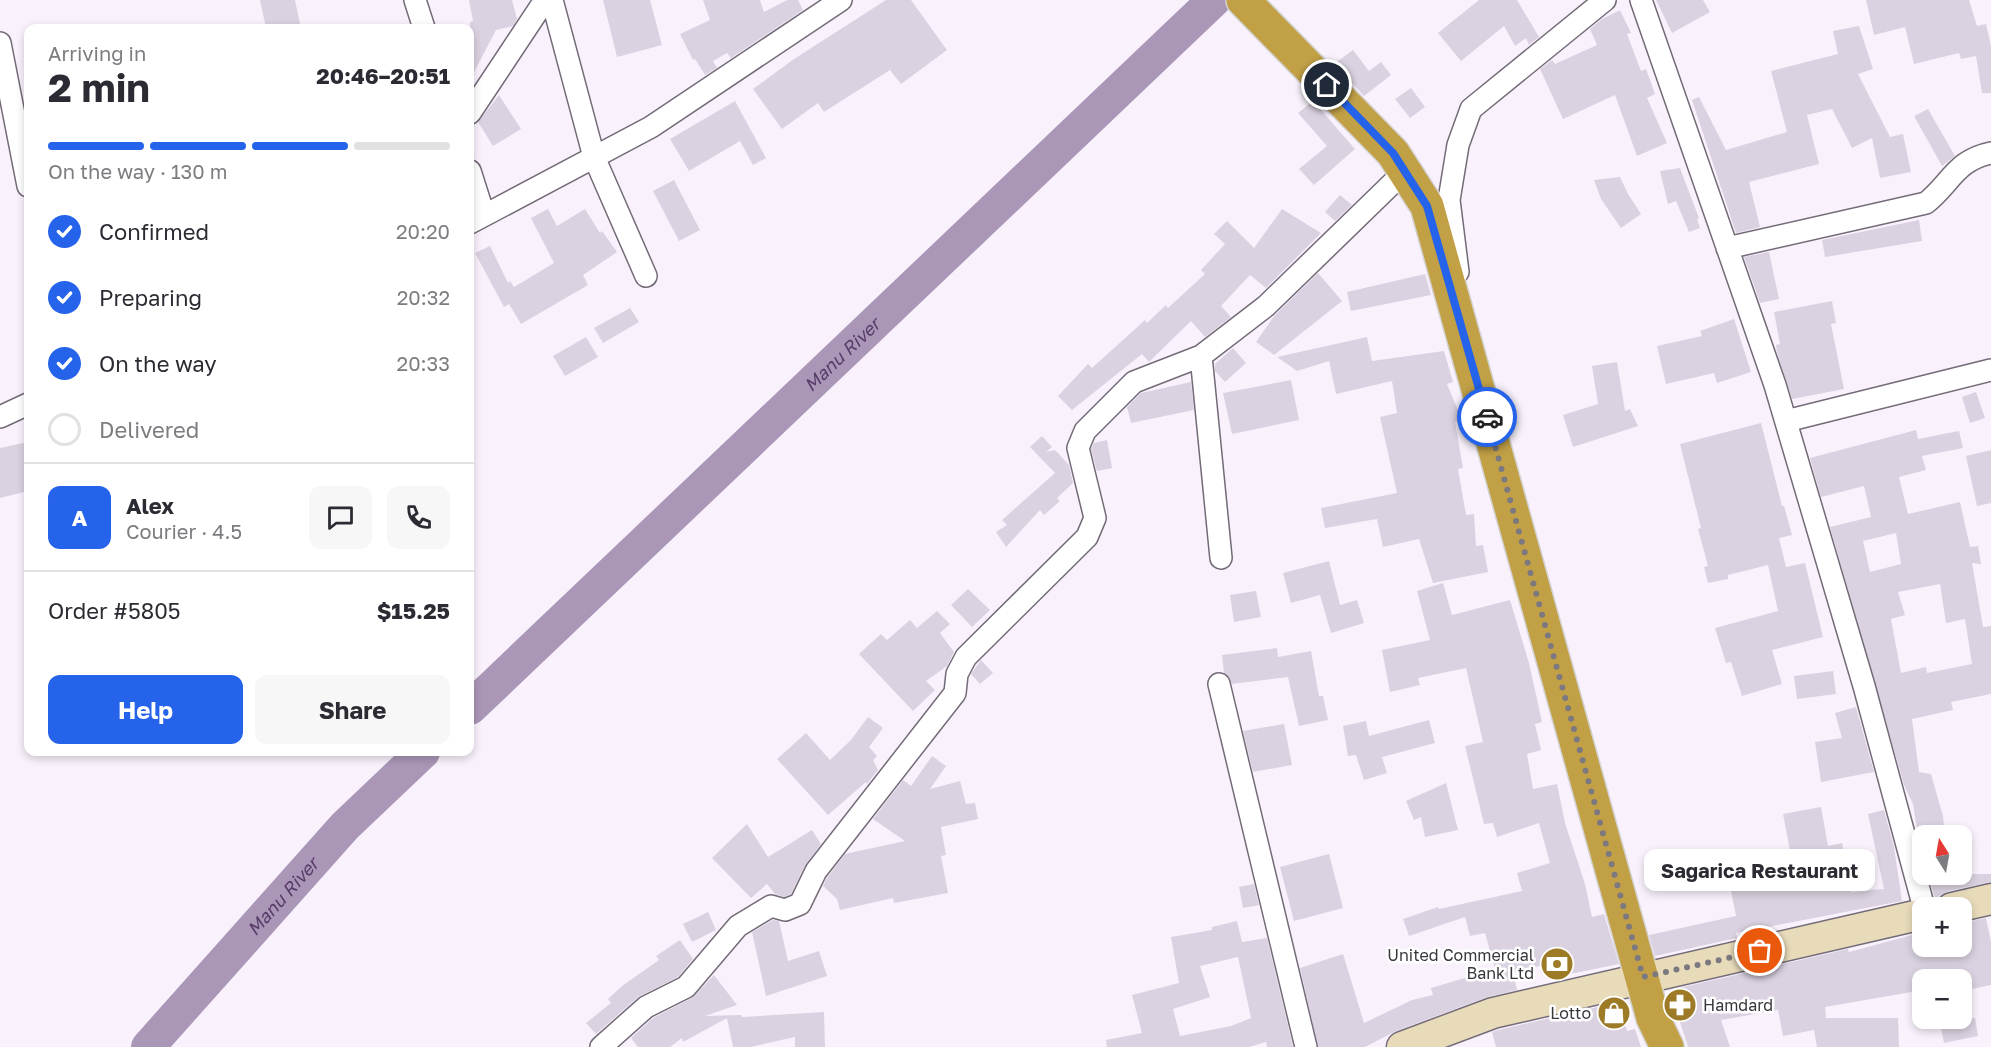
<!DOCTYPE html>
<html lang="en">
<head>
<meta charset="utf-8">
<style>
	body { margin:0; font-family:"Golos Text",sans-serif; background:#f7f7f7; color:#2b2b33; height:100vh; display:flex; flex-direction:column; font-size:22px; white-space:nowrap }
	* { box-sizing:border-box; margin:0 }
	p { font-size:20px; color:#7c7c81 }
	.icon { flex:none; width:33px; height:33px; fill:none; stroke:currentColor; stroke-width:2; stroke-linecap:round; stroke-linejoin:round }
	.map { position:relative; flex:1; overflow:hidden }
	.side { position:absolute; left:24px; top:24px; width:450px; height:732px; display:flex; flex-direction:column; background:#fff; border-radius:12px; box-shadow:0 3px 9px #0003 }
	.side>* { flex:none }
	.needle { width:39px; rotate:349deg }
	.buttons { position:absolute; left:1912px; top:825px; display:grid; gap:12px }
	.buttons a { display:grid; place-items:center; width:60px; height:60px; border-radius:12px; background:#fff; box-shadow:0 3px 9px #0003; font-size:30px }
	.pin { position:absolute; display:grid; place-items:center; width:51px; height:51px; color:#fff; margin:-26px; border:3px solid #fff; border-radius:50%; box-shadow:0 2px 6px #0007 }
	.courier { position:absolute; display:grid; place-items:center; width:60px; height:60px; margin:-30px; border:4px solid #2563eb; border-radius:50%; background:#fff; color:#222; box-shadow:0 2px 8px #0007 }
	.bubble { position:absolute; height:42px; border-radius:12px; background:#fff; box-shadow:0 3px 9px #0003; font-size:20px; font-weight:700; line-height:42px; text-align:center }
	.summary em { font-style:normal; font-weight:700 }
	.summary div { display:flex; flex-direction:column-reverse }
	.summary { display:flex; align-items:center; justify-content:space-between; height:102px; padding:0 24px }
	h1 { font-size:39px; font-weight:700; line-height:45px }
	.bar { display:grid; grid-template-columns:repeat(4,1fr); gap:9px 6px; align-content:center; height:72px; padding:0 24px }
	.bar i { height:8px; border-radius:4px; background:#e1e1e2 }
	.bar .current { background:#2563eb }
	.bar p { grid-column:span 4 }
	.line { display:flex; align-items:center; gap:15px; padding:0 24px; border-top:2px solid #e1e1e2 }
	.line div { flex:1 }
	.round { display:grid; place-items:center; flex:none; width:63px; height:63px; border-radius:12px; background:#f7f7f7 }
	ol { padding:0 24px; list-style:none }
	li { display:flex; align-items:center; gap:18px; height:66px }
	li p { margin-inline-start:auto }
	li .icon { padding:6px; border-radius:50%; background:#2563eb; color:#fff; stroke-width:4 }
	li:last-child { color:#7c7c81 }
	li i { width:33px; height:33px; border:3px solid #e1e1e2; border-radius:50% }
	.cta { display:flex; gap:12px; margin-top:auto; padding:12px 24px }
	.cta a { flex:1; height:69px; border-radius:12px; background:#2563eb; color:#fff; font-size:24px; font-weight:700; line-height:69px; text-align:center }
	.cta a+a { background:#f7f7f7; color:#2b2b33 }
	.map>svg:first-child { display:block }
</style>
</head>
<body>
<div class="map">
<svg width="1991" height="1047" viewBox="0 0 1991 1047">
	<rect width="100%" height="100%" fill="#f9f2fd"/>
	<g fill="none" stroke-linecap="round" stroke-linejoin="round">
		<g stroke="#aa96b7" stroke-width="34">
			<path id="s1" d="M470,708L1214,0"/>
			<path id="s2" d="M148,1047L345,826L423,752"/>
		</g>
	</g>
	<path fill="#dad2e0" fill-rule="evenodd" d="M260,0H295L300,24L266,28Z
		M469,0H512L517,19L513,26L496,30L470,80V22L473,21Z
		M603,0H650L662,45L617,57Z
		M703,0H760L764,12L787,0H798L803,10L731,58L727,53L713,61L717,68L705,75L695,59L693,60L680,34L710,20Z
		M886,0H911L947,50L901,84L890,70L824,112L818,103L782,129L753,89L794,59Z
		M1479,0H1517L1539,37L1529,45L1526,38L1515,46L1504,26L1461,61L1438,33Z
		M1656,0H1703L1710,12L1672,33Z
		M1866,0H1969L1977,26L1986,24L1991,46V93H1982L1976,56L1961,59L1959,53L1914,64L1905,27L1874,35Z
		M1620,10L1631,33L1627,34L1641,71L1646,69L1655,94L1647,98L1667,143L1637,156L1615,95L1563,119L1540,69L1552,60L1555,64L1597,45L1590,29L1602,19Z
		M1859,26L1873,69L1858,74L1890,137L1903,134L1911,172L1880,178L1872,138L1852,148L1832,109L1807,115L1819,164L1749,182L1760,227L1736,233L1692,100L1699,97L1726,150L1787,132L1771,71L1838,54L1833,31Z
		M1353,50L1369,71L1381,62L1391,75L1364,96L1334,64Z
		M1411,88L1425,107L1410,118L1395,99Z
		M499,95L521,129L493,146L478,122Z
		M735,101L766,158L753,165L740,141L689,171L670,139Z
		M1313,101L1355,149L1314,185L1299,169L1327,146L1298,113Z
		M1928,109L1955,156L1942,166L1914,116Z
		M1680,168L1699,218L1697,219L1700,228L1689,232L1676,201L1668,204L1660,171Z
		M1620,177L1628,194L1641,214L1621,228L1601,199L1594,180Z
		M674,180L700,230L679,241L653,191Z
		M1340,195L1352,205L1335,221L1325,212Z
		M548,209L557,226L585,209L600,233L602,231L617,252L583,275L588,285L521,324L509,304L504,307L475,253L490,246L508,283L510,281L514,287L554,263L531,218Z
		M1282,209L1321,233L1266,288L1250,275L1221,306L1231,317L1205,337L1191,321L1149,362L1142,354L1072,410L1058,396L1088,364L1092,368L1145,320L1147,323L1166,305L1168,308L1205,274L1201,270L1225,244L1214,234L1227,221L1254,248Z
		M1919,220L1922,241L1825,257L1822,240Z
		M1769,252L1779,299L1760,303L1744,257Z
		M1318,273L1342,301L1274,355L1256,342L1274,316Z
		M1425,274L1431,295L1351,311L1347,292Z
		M1832,301L1836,323L1831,324L1844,389L1792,399L1777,352L1776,345L1780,344L1774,312Z
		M630,308L639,322L603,343L594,328Z
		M1734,319L1751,372L1717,383L1714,373L1666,384L1657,346L1702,336L1700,331Z
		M586,337L598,357L565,376L553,356Z
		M1367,337L1372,361L1444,351L1453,382L1447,384L1462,420L1455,422L1463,468L1458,469L1466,515L1474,514L1476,546L1483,545L1488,572L1433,583L1419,539L1383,547L1377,519L1325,528L1321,508L1397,493L1380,417L1397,413L1392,381L1336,394L1329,361L1297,371L1277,357Z
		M1233,348L1246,363L1225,382L1215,371V364Z
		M1617,362L1625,411L1630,409L1638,426L1573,447L1563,415L1598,404L1592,366Z
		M1291,380L1299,420L1232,434L1223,393Z
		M1191,382L1194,410L1131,423L1127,407L1141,393Z
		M1976,392L1985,418L1970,423L1962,397Z
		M1761,423L1782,506H1784L1792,535L1779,538L1786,567L1805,563L1823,637L1772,650L1782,684L1742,696L1731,662L1726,663L1715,628L1778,611L1768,565L1728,575V579L1708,583L1704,567L1708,566L1698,529L1701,528L1680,444Z
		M1916,430L1918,439L1959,431L1963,448L1922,456L1926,470L1899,477L1908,514L1960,502L1970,547L1978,546L1981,564L1972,563L1983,627L1991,626V694L1951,702L1953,710L1912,719L1919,772L1931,774L1943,816L1945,836H1918L1913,804L1904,785L1830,527L1871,517L1864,486L1821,497L1810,458ZM1896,533L1901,564L1870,572L1863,541ZM1940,584L1946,623L1965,619L1972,664L1927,673L1926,667L1901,673L1891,619L1905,615L1898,592Z
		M1042,436L1052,447L1046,452L1055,450L1069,465L1073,483L1057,498L1060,501L1044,515L1040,510L1006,547L996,532L1007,525L1002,520L1055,473L1030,447Z
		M1107,440L1112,468L1097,471L1091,449L1094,443Z
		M28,442V491L0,498V448Z
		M1991,450V503L1977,506L1966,456Z
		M1329,561L1340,605L1357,600L1364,623L1331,633L1320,595L1291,603L1283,573Z
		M1443,583L1452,615L1510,600L1529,663L1542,722L1535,724L1541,750L1527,754L1533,789L1557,784L1565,823L1585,884L1592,917L1604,914L1619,964L1551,978L1548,964L1513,972L1517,990L1487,997L1396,1031L1365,1047H1318L1300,968L1343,954L1364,1023L1412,1000L1433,995L1431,988L1495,969L1485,933L1470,936L1465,917L1409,936L1403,919L1438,907L1439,909L1522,891L1517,873L1550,863L1539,823L1497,837L1493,823L1484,824L1465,746L1483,742L1466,668L1418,678L1420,685L1390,692L1382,650L1430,640L1417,591Z
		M968,589L990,610L972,627L951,605Z
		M1256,591L1261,617L1234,622L1230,595Z
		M937,611L950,624L940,633L954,652L947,666L926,681L935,690L913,711L859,654L881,634L887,640L910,620L917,628Z
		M1277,648L1278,657L1311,651L1319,696H1323L1328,720L1299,726L1288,677L1232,684L1224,673L1222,655Z
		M981,660L993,673L980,684L971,674Z
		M1833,671L1836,694L1797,699L1794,676Z
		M1856,707L1874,772L1821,782L1815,742L1842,738L1835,713Z
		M868,717L883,728L869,747L877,756L873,760L878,770L867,784L866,782L828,815L777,759L806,733L830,760L851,740Z
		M1429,720L1435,743L1382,757L1387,773L1364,780L1356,755L1348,756L1343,726L1366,721L1369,736Z
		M1284,724L1292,765L1253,772L1243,731Z
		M932,756L946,766L930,789L960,781L966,804L975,803L978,819L941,827L946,855L941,856L948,893L894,903L893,898L840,910L837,899L823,886L827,878L845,854L905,841L873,819L903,780L911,786Z
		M1446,783L1458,830L1425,837L1421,817L1414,820L1406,801Z
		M1821,807L1828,846L1842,843L1851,892L1884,889L1868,814L1884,810L1894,847L1902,901L1736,933L1737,938L1655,956L1649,935L1736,916L1726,866L1743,863L1744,866L1791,856L1783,814Z
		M747,824L768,857L812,830L821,844L805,865L791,894L784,897L775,894L767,884L751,898L712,858Z
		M1329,854L1343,908L1294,921L1280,867Z
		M1928,874H1991V882L1948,891L1935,899Z
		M1254,884L1259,905L1243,908L1239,887Z
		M708,912L716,930L692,942L683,924Z
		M1986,918L1991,942V985L1962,991V980H1923V990L1825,1007L1826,1018H1898L1899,1047H1817L1814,1030L1783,1036L1778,1010L1721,1020L1730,1047H1688L1679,1019L1676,1020L1670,990L1848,949L1849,952L1923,932V946H1962V923Z
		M773,920L779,921L788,961L819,951L827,976L766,996L752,932Z
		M1237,921L1242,942L1267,938L1293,1047H1267L1266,1042L1249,1047H1107L1106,1040L1142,1033L1132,995L1179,983L1171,937L1212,930V927ZM1238,957L1251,1018L1231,1026L1180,1036L1173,1009L1210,997L1200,966Z
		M680,940L693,959L678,977L638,997L596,1034L586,1023L611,1003L608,999L622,986L659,960L656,956Z
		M714,975L737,1005L705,1016L741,1015L742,1017L824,1012L825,1047H795V1037L750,1047H733L727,1018L683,1042L682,1038L670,1047H638L631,1038L653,1018L692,998Z
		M1619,1002L1627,1031L1635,1029L1641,1047H1496L1492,1032L1498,1030Z
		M1939,1018H1975L1978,1036L1944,1043Z"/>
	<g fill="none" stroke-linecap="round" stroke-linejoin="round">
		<g stroke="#736b77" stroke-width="24">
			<path id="minor" d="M415,0L424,28
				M552,0L594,157L646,276
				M1641,0L1775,385L1864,686L1924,908
				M0,43L28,186
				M470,113L545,0
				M470,171L484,215
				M470,223L651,127L841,0
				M1727,248L1926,203C1951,183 1956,160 1991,153
				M1458,272L1449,200L1458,145L1471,109L1605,0
				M1201,356L1221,558
				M0,417L28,404
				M1786,421L1991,370
				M1219,684L1306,1047
				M601,1047L646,1007L686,987L738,926L771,906L785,910L800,904L816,871L955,693L957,674L966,657L1087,537L1095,518L1078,448L1085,431L1134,382L1201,356L1266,306L1405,171"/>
		</g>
		<g stroke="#736b77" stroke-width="33">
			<path id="secondary" d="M1952,908L1991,899
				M1402,1047L1493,1013L1923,914"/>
		</g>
		<g stroke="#d3d3d4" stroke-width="36">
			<path id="trunk" d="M1243,0L1393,153L1427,206L1653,1018L1667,1047"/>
		</g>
		<use href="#minor" stroke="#fff" stroke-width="21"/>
		<use href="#secondary" stroke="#e8dbba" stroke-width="30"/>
		<use href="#trunk" stroke="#c2a046" stroke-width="33"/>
	</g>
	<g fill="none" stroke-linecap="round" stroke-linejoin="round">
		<path stroke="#7c787f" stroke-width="6" stroke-dasharray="0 10.8" d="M1487,417L1643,977L1760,951"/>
		<path stroke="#2563eb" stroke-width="8" d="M1327,85L1393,153L1427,206L1487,417"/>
	</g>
	<defs>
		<g id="bank-disc" transform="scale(1.725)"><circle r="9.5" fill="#9d7a26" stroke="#fff"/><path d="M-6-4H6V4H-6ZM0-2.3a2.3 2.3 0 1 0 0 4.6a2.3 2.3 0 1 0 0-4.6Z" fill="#fff"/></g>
		<g id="pharmacy-disc" transform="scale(1.725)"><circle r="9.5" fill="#9d7a26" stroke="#fff"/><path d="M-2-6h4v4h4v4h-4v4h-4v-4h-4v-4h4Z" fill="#fff"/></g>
		<g id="shop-disc" transform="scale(1.725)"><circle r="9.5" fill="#9d7a26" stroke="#fff"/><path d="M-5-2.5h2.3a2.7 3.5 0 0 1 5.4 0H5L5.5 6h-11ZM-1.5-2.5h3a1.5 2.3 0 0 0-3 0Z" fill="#fff"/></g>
	</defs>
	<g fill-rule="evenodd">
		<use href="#bank-disc" x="1557" y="964"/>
		<use href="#pharmacy-disc" x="1680" y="1005"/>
		<use href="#shop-disc" x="1614" y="1013"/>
	</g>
	<g text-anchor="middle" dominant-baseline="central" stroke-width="5" stroke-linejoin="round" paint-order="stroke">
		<g font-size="16" fill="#39363b" stroke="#fff" text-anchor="end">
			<text x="1534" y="955">United Commercial<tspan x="1534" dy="18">Bank Ltd</tspan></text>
			<text x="1703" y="1005" text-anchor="start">Hamdard</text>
			<text x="1591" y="1013">Lotto</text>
		</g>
		<g font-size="18" font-style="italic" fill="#5a3c6a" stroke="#fff">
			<text stroke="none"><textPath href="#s1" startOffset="513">Manu River</textPath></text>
			<text stroke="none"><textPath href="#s2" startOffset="202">Manu River</textPath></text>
		</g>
	</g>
</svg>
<div class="buttons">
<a><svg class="needle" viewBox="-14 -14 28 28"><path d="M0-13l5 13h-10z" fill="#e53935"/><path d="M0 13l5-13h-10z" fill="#7c7c81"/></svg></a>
<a>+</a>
<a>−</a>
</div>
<div class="pin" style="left:1760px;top:951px;background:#ea580c"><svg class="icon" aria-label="bag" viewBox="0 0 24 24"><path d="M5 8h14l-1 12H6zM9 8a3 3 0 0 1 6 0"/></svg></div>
<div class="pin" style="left:1327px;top:85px;background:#1f2937"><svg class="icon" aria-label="home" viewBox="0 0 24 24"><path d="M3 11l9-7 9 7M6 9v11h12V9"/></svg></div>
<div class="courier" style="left:1487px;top:417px"><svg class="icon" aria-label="car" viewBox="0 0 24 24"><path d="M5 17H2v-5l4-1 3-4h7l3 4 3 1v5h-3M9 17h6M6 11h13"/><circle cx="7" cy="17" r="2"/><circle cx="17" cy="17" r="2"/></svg></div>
<div class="bubble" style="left:1644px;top:849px;width:231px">Sagarica Restaurant</div>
<section class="side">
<div class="summary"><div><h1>2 min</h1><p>Arriving in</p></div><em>20:46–20:51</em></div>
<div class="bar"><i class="current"></i><i class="current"></i><i class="current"></i><i></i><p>On the way · 130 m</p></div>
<ol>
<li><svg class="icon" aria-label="check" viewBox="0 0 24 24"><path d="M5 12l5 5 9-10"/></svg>Confirmed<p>20:20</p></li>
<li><svg class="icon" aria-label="check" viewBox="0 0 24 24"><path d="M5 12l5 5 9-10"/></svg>Preparing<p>20:32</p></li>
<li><svg class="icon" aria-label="check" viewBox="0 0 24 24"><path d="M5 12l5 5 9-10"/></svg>On the way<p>20:33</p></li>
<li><i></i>Delivered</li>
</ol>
<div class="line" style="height:108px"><b class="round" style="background:#2563eb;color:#fff">A</b><div><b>Alex</b><p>Courier · 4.5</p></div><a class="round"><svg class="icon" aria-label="chat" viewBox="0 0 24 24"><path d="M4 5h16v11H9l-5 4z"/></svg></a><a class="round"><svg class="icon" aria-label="phone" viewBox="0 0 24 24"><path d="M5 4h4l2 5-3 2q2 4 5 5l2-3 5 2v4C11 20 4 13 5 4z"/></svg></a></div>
<div class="line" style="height:78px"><div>Order #5805</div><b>$15.25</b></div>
<div class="cta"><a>Help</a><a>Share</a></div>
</section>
</div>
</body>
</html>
